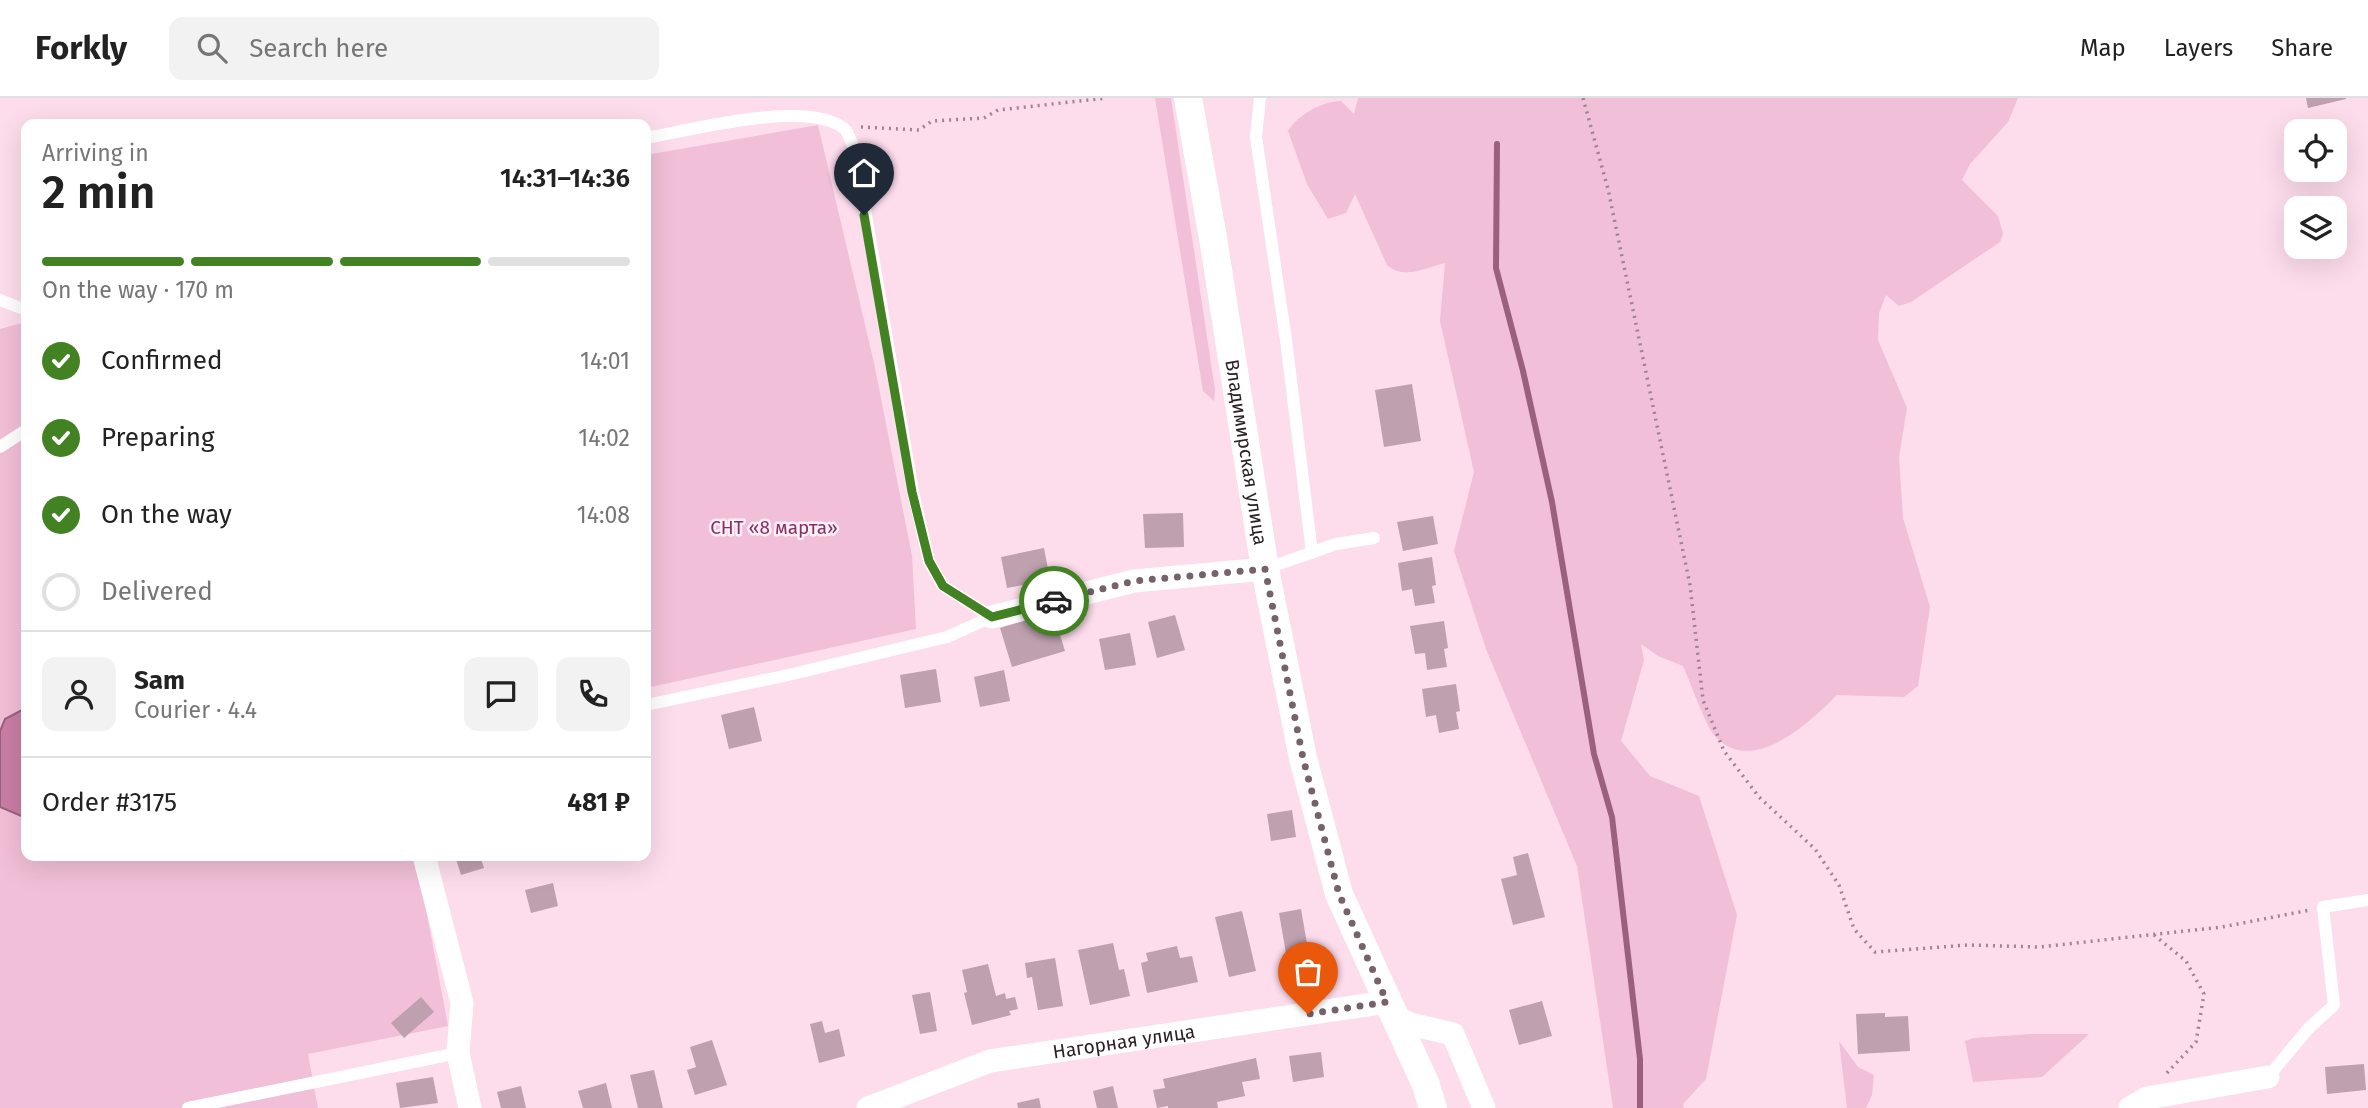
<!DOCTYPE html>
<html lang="en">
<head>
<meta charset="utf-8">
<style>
	body { margin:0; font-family:"Fira Sans",sans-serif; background:#f2f2f2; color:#222; height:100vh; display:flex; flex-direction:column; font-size:26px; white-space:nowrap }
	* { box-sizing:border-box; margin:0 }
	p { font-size:23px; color:#767676 }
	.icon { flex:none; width:38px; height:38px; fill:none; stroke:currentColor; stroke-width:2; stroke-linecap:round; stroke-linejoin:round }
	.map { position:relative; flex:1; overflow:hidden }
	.drawer { position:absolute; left:21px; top:21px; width:630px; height:742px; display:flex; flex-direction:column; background:#fff; border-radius:14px; box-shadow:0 7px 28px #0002 }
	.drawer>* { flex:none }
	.tools { position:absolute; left:2284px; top:21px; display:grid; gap:14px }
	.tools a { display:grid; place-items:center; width:63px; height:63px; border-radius:14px; background:#fff; box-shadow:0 7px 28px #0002; font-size:35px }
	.pin { position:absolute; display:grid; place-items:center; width:60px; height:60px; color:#fff; margin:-72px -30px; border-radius:50% 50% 50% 0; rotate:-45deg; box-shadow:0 0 7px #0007 }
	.pin .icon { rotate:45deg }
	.courier { position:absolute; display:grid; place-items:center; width:70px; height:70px; margin:-35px; border:5px solid #428223; border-radius:50%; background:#fff; color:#222; box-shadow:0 2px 9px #0007 }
	.head em { font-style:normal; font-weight:600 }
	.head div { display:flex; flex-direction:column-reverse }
	.head { display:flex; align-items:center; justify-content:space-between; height:119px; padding:0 21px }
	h1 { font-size:46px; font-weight:600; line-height:52px }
	.bar { display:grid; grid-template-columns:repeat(4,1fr); gap:10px 7px; align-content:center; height:84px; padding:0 21px }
	.bar i { height:9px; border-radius:5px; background:#e0e0e0 }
	.bar .active { background:#428223 }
	.bar p { grid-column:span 4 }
	.line { display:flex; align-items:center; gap:18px; padding:0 21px; border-top:2px solid #e0e0e0 }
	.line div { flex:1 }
	.round { display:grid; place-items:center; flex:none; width:74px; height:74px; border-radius:14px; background:#f2f2f2 }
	ol { padding:0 21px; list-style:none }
	li { display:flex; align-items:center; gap:21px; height:77px }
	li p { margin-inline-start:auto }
	li .icon { padding:7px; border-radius:50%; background:#428223; color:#fff; stroke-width:4 }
	li:last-child { color:#767676 }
	li i { width:38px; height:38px; border:4px solid #e0e0e0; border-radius:50% }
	header { display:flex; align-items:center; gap:42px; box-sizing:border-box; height:98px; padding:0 35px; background:#fff; border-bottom:2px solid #e0e0e0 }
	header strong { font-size:33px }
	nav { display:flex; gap:38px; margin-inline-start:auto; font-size:24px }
	.search { width:490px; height:63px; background:#f2f2f2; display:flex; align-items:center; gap:18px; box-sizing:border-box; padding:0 24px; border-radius:14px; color:#767676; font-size:26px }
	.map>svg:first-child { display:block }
</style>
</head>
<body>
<header>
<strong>Forkly</strong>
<div class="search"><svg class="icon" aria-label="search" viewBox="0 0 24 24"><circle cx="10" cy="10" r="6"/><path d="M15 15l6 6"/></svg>Search here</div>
<nav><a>Map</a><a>Layers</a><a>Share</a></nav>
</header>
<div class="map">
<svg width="2368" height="1010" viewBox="0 0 2368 1010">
	<rect width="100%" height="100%" fill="#fddcec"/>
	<path fill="#f1bfd7" d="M1155,0H1171L1215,292L1214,303L1203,293Z
		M1358,0H2018L2008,24L1970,66L1962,82L1998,118L2003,136L2000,144L1911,204L1899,208L1886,197L1879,215L1878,242L1907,310L1899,359L1903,420L1930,509L1918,588L1904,599L1837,597C1809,625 1751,680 1714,637C1705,626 1690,583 1683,568L1658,558L1641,546L1644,562L1621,643L1650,678L1699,698L1737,817L1706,981L1683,1006L1684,1010H1613L1577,768L1486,551L1454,453L1474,374L1440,223L1445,165C1425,170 1405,182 1387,167L1355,96L1346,115L1328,121L1307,86L1288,33C1298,17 1322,3 1341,3L1354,16Z
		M818,27L874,265L912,458L916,531L646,590V57Z
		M26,224V758H416L448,928L308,956L318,1010H0V231Z
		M2032,936H2089L2042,979L1973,984L1965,943L1974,940Z
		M1839,943L1858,969L1874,977L1872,997L1866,1010H1847Z"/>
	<path fill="#c97da5" stroke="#9a617f" stroke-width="2" d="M26,610V720L0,709V633L5,621Z"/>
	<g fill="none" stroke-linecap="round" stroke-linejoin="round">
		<path stroke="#9a617f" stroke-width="6" d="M1497,46L1496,170L1523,273L1552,404L1594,656L1612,719L1640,961V1010"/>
	</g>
	<path fill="#bfa0af" d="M2306,0H2346V1L2308,10Z
		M1412,286L1421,343L1384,349L1375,292Z
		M1183,415L1184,449L1145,450L1143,416Z
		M1433,418L1438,446L1403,453L1397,424Z
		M1044,450L1050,482L1007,490L1001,459Z
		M1432,459L1436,487L1432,488L1435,505L1415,508L1412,491L1402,493L1398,465Z
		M1053,514L1065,553L1012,569L1000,530Z
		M1175,517L1185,552L1157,560L1148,524Z
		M1444,523L1448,550L1444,551L1447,569L1427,572L1425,555L1415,556L1410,528Z
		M1130,535L1136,567L1105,572L1099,541Z
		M936,571L941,604L905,610L900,577Z
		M1004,572L1010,603L980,609L974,579Z
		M1456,586L1460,613L1456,614L1459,631L1439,635L1436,617L1426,619L1422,591Z
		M754,609L762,643L729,651L721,617Z
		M1292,712L1296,739L1271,743L1267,716Z
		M1528,755L1545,819L1513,827L1501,781L1517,777L1513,759Z
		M455,758H480L484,770L461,777Z
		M553,785L558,808L531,815L525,792Z
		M1301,811L1310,863L1288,867L1279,815Z
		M1242,813L1256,873L1229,879L1215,819Z
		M1113,845L1119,872L1124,871L1130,898L1090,907L1078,852Z
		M1177,848L1180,860L1192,858L1198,884L1147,895L1141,865L1148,863L1146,855Z
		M1055,860L1063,908L1038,912L1032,879L1027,880L1025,865Z
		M988,866L996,898L1005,895L1006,901L1015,899L1018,911L1009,913L1011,917L972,927L964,895L967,894L962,872Z
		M930,894L937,933L920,936L912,897Z
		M421,899L434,914L404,940L391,925Z
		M1542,903L1552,938L1519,947L1509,912Z
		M1885,915V919L1908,918L1910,953L1858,956L1856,916Z
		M822,923L825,935L839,931L845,958L819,965L810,926Z
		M712,942L727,987L695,997L687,972L696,969L690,949Z
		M1321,954L1324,979L1293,984L1289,958Z
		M1256,960L1260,981L1242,984L1245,998L1217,1004L1218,1010H1168V1008L1157,1010L1153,992L1165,990L1163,981Z
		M2364,966L2366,992L2327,996L2325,969Z
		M654,972L663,1010H638L630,977Z
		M433,979L438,1005L400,1010L396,985Z
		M606,985L612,1010H583L578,993Z
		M521,988L526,1010H501L497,994Z
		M1113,988L1118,1010H1097L1093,993Z
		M1039,1000L1041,1010H1018L1017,1005Z"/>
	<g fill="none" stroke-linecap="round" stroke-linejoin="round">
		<path stroke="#9c8590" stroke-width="3.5" stroke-dasharray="2 5" stroke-linecap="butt" d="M1583,0L1608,91L1690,487L1703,602L1724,653L1759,699L1815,751L1839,787L1854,831L1875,854L1968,847L2039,849L2222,829L2310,812
			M861,29L919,32L932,23L984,20L998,12L1107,0
			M2154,837L2186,863L2204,896L2196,944L2166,976"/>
		<path stroke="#fff" stroke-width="12" d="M1260,0L1256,39L1286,242L1312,455
			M646,40C692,32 803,2 842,29C849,33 851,45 855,52L913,394L929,463L943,488L992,519
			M0,202L21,210L26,208
			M0,349L26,332
			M1265,471L1336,446L1374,440
			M646,607L784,578L947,539L992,519
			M2268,979L2308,931L2334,907L2323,809L2368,802
			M188,1010L458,955"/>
		<g stroke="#fff" stroke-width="23">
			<path d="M992,519L1134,483L1265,471"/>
			<path d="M424,758L462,905L458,955L470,1010"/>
			<path d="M1395,918L1410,926L1453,936L1484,1010"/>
			<path id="s1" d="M868,1010L990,963L1387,904"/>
			<path d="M2130,1010L2147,1000L2268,979"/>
		</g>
		<path stroke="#fff" stroke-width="28" id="s2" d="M1188,0L1213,140L1265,471L1303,660L1339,796L1426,987L1433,1010"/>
	</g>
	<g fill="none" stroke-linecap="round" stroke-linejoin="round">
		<path stroke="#75626b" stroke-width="7" stroke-dasharray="0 12.6" d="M1054,503L1134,483L1265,471L1303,660L1339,796L1387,904L1308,916"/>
		<path stroke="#428223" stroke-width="9" d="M864,117L912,394L929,463L943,488L992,519L1054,503"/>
	</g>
	<g text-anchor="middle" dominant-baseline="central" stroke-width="5" stroke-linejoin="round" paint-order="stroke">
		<g font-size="19" fill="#2c2026" stroke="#fef0f6">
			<text stroke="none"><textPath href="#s2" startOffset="359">Владимирская улица</textPath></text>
			<text stroke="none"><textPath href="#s1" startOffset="266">Нагорная улица</textPath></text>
		</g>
		<g font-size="19" fill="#892e64" stroke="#fef0f6">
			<text x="774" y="429">СНТ «8 марта»</text>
		</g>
	</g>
</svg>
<div class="tools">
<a><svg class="icon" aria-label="locate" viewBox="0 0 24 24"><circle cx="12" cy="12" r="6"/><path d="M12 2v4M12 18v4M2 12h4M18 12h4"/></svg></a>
<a><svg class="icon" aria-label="layers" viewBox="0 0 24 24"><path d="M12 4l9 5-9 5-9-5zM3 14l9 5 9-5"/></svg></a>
</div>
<div class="pin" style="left:1308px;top:916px;background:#ea580c"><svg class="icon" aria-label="bag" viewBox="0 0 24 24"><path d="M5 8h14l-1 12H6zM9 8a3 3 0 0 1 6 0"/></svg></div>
<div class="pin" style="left:864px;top:117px;background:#1f2937"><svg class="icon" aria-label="home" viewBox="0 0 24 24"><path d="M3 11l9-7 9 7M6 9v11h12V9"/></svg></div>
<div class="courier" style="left:1054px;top:503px"><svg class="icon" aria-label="car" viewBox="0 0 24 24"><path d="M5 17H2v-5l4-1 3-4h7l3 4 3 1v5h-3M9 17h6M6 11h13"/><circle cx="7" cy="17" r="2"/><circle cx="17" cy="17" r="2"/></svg></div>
<section class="drawer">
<div class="head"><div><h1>2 min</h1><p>Arriving in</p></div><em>14:31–14:36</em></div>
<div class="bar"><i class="active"></i><i class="active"></i><i class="active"></i><i></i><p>On the way · 170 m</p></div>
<ol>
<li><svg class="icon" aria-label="check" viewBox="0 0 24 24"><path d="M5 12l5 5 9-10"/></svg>Confirmed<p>14:01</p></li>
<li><svg class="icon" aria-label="check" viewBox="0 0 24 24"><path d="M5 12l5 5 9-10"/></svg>Preparing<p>14:02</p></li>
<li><svg class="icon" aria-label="check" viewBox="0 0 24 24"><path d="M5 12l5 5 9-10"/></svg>On the way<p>14:08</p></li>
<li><i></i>Delivered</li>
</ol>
<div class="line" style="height:126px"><a class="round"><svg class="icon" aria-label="person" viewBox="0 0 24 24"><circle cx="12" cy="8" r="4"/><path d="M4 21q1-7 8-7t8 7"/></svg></a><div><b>Sam</b><p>Courier · 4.4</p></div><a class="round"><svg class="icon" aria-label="chat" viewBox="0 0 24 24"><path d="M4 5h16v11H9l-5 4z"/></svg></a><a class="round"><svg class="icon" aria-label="phone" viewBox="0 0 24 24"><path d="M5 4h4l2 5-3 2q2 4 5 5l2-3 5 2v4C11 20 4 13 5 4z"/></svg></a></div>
<div class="line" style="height:91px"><div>Order #3175</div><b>481 ₽</b></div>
</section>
</div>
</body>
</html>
